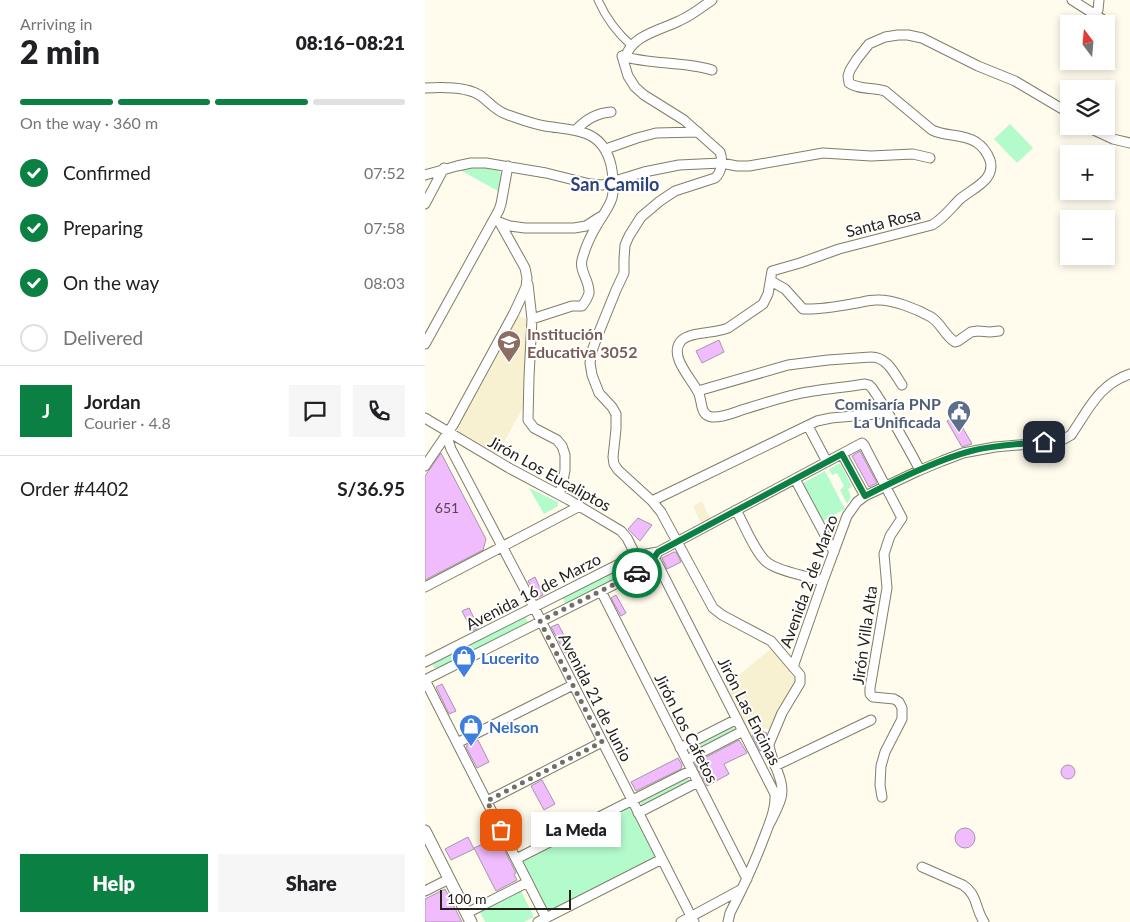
<!DOCTYPE html>
<html lang="en">
<head>
<meta charset="utf-8">
<style>
	body { margin:0; font-family:Lato,sans-serif; background:#f6f6f6; color:#202124; height:100vh; display:flex; flex-direction:column; font-size:19px; white-space:nowrap }
	* { box-sizing:border-box; margin:0 }
	p { font-size:16px; color:#757577 }
	.icon { flex:none; width:28px; height:28px; fill:none; stroke:currentColor; stroke-width:2; stroke-linecap:round; stroke-linejoin:round }
	.map { position:relative; flex:1; overflow:hidden }
	.panel { display:flex; flex-direction:column; background:#fff; width:425px }
	.panel>* { flex:none }
	.needle { width:32px; rotate:344deg }
	.controls { position:absolute; left:635px; top:15px; display:grid; gap:10px }
	.controls a { display:grid; place-items:center; width:55px; height:55px; border-radius:0px; background:#fff; box-shadow:0 2px 8px #0003; font-size:25px }
	.scale { position:absolute; left:15px; bottom:12px; width:131px; box-sizing:border-box; padding-left:5px; border:2px solid #242219; border-top:0; font-size:14px; line-height:18px; white-space:nowrap; color:#242219; -webkit-text-stroke:4px #fff; paint-order:stroke }
	.pin { position:absolute; display:grid; place-items:center; width:42px; height:42px; color:#fff; margin:-21px; border-radius:10px; box-shadow:0 2px 8px #0006 }
	.courier { position:absolute; display:grid; place-items:center; width:50px; height:50px; margin:-25px; border:4px solid #0b8043; border-radius:50%; background:#fff; color:#222; box-shadow:0 1px 6px #0007 }
	.bubble { position:absolute; height:35px; border-radius:0px; background:#fff; box-shadow:0 2px 8px #0003; font-size:16px; font-weight:800; line-height:35px; text-align:center }
	.head em { font-style:normal; font-weight:800 }
	.head div { display:flex; flex-direction:column-reverse }
	.head { display:flex; align-items:center; justify-content:space-between; height:85px; padding:0 20px }
	h1 { font-size:32px; font-weight:800; line-height:38px }
	.bar { display:grid; grid-template-columns:repeat(4,1fr); gap:8px 5px; align-content:center; height:60px; padding:0 20px }
	.bar i { height:6px; border-radius:4px; background:#e0e0e0 }
	.bar .active { background:#0b8043 }
	.bar p { grid-column:span 4 }
	.line { display:flex; align-items:center; gap:12px; padding:0 20px; border-top:1px solid #e0e0e0 }
	.line div { flex:1 }
	.round { display:grid; place-items:center; flex:none; width:52px; height:52px; border-radius:0px; background:#f6f6f6 }
	ol { padding:0 20px; list-style:none }
	li { display:flex; align-items:center; gap:15px; height:55px }
	li p { margin-inline-start:auto }
	li .icon { padding:5px; border-radius:50%; background:#0b8043; color:#fff; stroke-width:4 }
	li:last-child { color:#757577 }
	li i { width:28px; height:28px; border:2px solid #e0e0e0; border-radius:50% }
	.action { display:flex; gap:10px; margin-top:auto; padding:10px 20px }
	.action a { flex:1; height:58px; border-radius:0px; background:#0b8043; color:#fff; font-size:20px; font-weight:800; line-height:58px; text-align:center }
	.action a+a { background:#f6f6f6; color:#202124 }
	main { display:flex; flex:1; min-height:0 }
	.map>svg:first-child { display:block }
</style>
</head>
<body>
<main>
<section class="panel">
<div class="head"><div><h1>2 min</h1><p>Arriving in</p></div><em>08:16–08:21</em></div>
<div class="bar"><i class="active"></i><i class="active"></i><i class="active"></i><i></i><p>On the way · 360 m</p></div>
<ol>
<li><svg class="icon" aria-label="check" viewBox="0 0 24 24"><path d="M5 12l5 5 9-10"/></svg>Confirmed<p>07:52</p></li>
<li><svg class="icon" aria-label="check" viewBox="0 0 24 24"><path d="M5 12l5 5 9-10"/></svg>Preparing<p>07:58</p></li>
<li><svg class="icon" aria-label="check" viewBox="0 0 24 24"><path d="M5 12l5 5 9-10"/></svg>On the way<p>08:03</p></li>
<li><i></i>Delivered</li>
</ol>
<div class="line" style="height:90px"><b class="round" style="background:#0b8043;color:#fff">J</b><div><b>Jordan</b><p>Courier · 4.8</p></div><a class="round"><svg class="icon" aria-label="chat" viewBox="0 0 24 24"><path d="M4 5h16v11H9l-5 4z"/></svg></a><a class="round"><svg class="icon" aria-label="phone" viewBox="0 0 24 24"><path d="M5 4h4l2 5-3 2q2 4 5 5l2-3 5 2v4C11 20 4 13 5 4z"/></svg></a></div>
<div class="line" style="height:65px"><div>Order #4402</div><b>S/36.95</b></div>
<div class="action"><a>Help</a><a>Share</a></div>
</section>
<div class="map">
<svg width="705" height="922" viewBox="0 0 705 922">
	<rect width="100%" height="100%" fill="#fffbed"/>
	<path fill="#f8f1d1" d="M93,316L102,319L99,406L72,455L32,431L31,426Z
		M277,501L286,520L276,524L268,506Z
		M347,648L372,682L353,712L345,730L340,728L325,735L301,685Z"/>
	<path fill="#b4fbcc" d="M585,124L608,148L592,163L569,139Z
		M47,167C55,167 75,164 76,175C77,180 74,186 73,191L33,169Z
		M415,463L427,487L423,489L426,497L422,504L415,490L419,486L412,473L407,475L404,469Z
		M400,471L420,509L398,521L378,483Z
		M104,488L133,502V506L119,514Z
		M201,565L204,572L141,604L137,597Z
		M100,616L103,622L11,670L7,664Z
		M309,726L310,730L265,752L264,751V749Z
		M261,777L264,779V783L219,806L216,804V800Z
		M205,806L231,857L123,912L97,861Z
		M96,891L109,917L99,922H60L55,912Z"/>
	<path fill="#f0bcfd" stroke="#a596a9" d="M294,340L299,352L277,363L271,351Z
		M531,416L547,444L537,447L522,421Z
		M435,451L452,483L444,487L427,456Z
		M16,453L61,539L58,550L0,580V476Z
		M213,518L227,525L215,541L203,529Z
		M249,552H251L256,562L242,569L237,558Z
		M110,577L118,595L112,598L103,581Z
		M191,595L201,613L196,616L186,598Z
		M44,608L54,628L47,631L37,611Z
		M133,624L147,650L140,653L126,627Z
		M17,684L31,711L24,714L11,687Z
		M336,731L342,733L338,742V749L335,751L327,735Z
		M53,740L64,762L52,768L41,747L42,745Z
		M314,740L322,753L299,764L304,774L282,786L270,763Z
		M253,758L257,765L256,769L211,791L206,782Z
		M636 772a7 7 0 1 1 14 0a7 7 0 1 1-14 0Z
		M117,780L130,804L119,810L106,786Z
		M530 838a10 10 0 1 1 20 0a10 10 0 1 1-20 0Z
		M43,837L49,849L26,860L20,849Z
		M73,837L91,873L89,874L92,880L71,891L49,848Z
		M20,889L37,922H0V899Z"/>
	<g fill="none" stroke-linecap="round" stroke-linejoin="round">
		<g stroke="#827d67" stroke-width="9">
			<path id="pedestrian" d="M173,0C181,18 192,33 207,46"/>
		</g>
		<g stroke="#827d67" stroke-width="11">
			<path id="minor" d="M647,0L677,19
				M669,15L673,10L674,0
				M197,56L203,76L210,87L219,95L259,120L295,152C298,160 297,172 290,178L250,191L235,201L216,217L204,236L200,245L199,259V273L191,290L172,337L167,351L165,363L167,375L174,393L187,407L191,414V429L188,457L189,464L193,470L227,501L236,512L288,608L297,615L346,641L375,675V683L357,713L344,744C345,761 361,780 356,798C354,806 349,815 345,823
				M197,56L201,57C205,36 238,29 254,21C266,16 277,7 287,0
				M197,56C226,65 258,61 287,70
				M0,88C16,87 42,86 56,96C65,103 72,112 83,115C95,119 108,124 120,126C150,131 177,128 186,165C188,175 190,187 187,198C184,208 177,216 172,225C166,235 160,248 157,260C154,271 165,281 164,293C163,298 160,302 157,306H147L107,319
				M660,126L688,139L705,143
				M151,130C160,120 172,113 186,112
				M181,149L212,138L231,133L273,132
				M0,175L32,166L46,163H61L121,173L165,184L177,185L219,172L254,165L296,163L312,166H324L398,153L446,156L488,154L505,158
				M0,204L19,168
				M74,222L85,226L100,228H149L161,226L175,217
				M346,281L360,289L378,309C395,310 415,306 432,303C438,302 444,300 451,300C467,299 492,309 506,317C516,323 520,336 530,342L533,341L546,332L553,331L565,332L574,331
				M103,284L107,319L104,377L103,420L109,428L132,440L137,446L140,455V470L137,486L134,494
				M0,344L74,210L76,204L83,166
				M273,391L363,365L403,360L446,357C462,357 469,373 477,385
				M0,418L84,468L144,500L196,531L202,538L218,570
				M383,426L402,462
				M23,432V440L26,449L109,607L269,922
				M417,454L440,496
				M0,466L28,425L89,313L101,287L102,278L100,268L75,223
				M495,470C480,442 465,414 447,388L444,385L440,384C417,388 391,389 368,395C352,399 336,404 320,409C310,412 298,418 287,417C274,415 278,401 273,392C267,379 243,356 256,341C265,331 290,334 303,328L338,304L343,294L347,271L375,263L414,249L507,225C518,219 526,208 535,199C548,188 571,180 565,160C562,152 557,146 551,142C536,133 521,137 507,130L460,91C449,87 434,90 424,83L423,76L425,70L432,59L444,44L460,37L473,35H483L497,38L553,66L590,81L644,113
				M370,479L409,552
				M227,501L392,421L406,418L463,413
				M311,510C319,524 331,555 343,563C353,571 385,577 398,581
				M227,553L350,794C351,808 345,822 340,835C330,862 318,888 305,913L303,922
				M0,587L155,506
				M176,591L322,879
				M0,662L210,556L233,552L437,443L439,445L477,518L465,536L459,554L462,588L445,688V694L448,697L469,699L474,702L477,708V719L460,752L456,766L455,785L457,797
				M368,667L398,581L422,516L432,502L440,496L493,471L517,461L538,453L570,447L629,442L639,439L646,435C664,409 673,385 705,374
				M0,680L218,570L225,564L232,554
				M0,680L121,918
				M32,743L148,685
				M255,748L312,719
				M262,760L318,731
				M350,766L446,720
				M62,801L177,742
				M213,813L273,782
				M91,859L267,770
				M497,867L538,885C553,895 550,909 559,922
				M0,891L24,879
				M42,913L103,882
				M113,922L237,859
				M256,922L317,889"/>
		</g>
		<g stroke="#827d67" stroke-width="13">
			<path id="tertiary" d="M0,831L46,922"/>
		</g>
		<use href="#pedestrian" stroke="#fff" stroke-width="7"/>
		<use href="#minor" stroke="#fff" stroke-width="9"/>
		<use href="#tertiary" stroke="#fff" stroke-width="11"/>
	</g>
	<g fill="none" stroke-linecap="round" stroke-linejoin="round">
		<path stroke="#716e63" stroke-width="5" stroke-dasharray="0 9" d="M76,830L62,801L177,742L115,621L212,573"/>
		<path stroke="#0b8043" stroke-width="6" d="M212,573C222,568 227,561 233,552L417,454L440,496C471,480 512,460 546,451C570,445 595,444 619,442"/>
	</g>
	<defs>
		<g id="school-pin" transform="scale(1.25)"><path d="M0 17L-7.5 6A9.5 9.5 0 1 1 7.5 6Z" fill="#8d6e63" stroke="#fff"/><path d="M0-5L7-2L0 1L-7-2ZM-4 1L0 2.5L4 1V4Q0 6-4 4Z" fill="#fff"/></g>
		<g id="civic-pin" transform="scale(1.25)"><path d="M0 17L-7.5 6A9.5 9.5 0 1 1 7.5 6Z" fill="#5c6f8a" stroke="#fff"/><path d="M-.6-6.5H3V-4.5H.6V-3L4-1V1h2V6H-6V1h2V-1L-.6-3ZM-1.2 2.5V6h2.4V2.5Z" fill="#fff"/></g>
		<g id="shop-pin" transform="scale(1.25)"><path d="M0 17L-7.5 6A9.5 9.5 0 1 1 7.5 6Z" fill="#3f7fe0" stroke="#fff"/><path d="M-5-2.5h2.3a2.7 3.5 0 0 1 5.4 0H5L5.5 6h-11ZM-1.5-2.5h3a1.5 2.3 0 0 0-3 0Z" fill="#fff"/></g>
	</defs>
	<g fill-rule="evenodd">
		<use href="#school-pin" x="84" y="342"/>
		<use href="#civic-pin" x="534" y="412"/>
		<use href="#shop-pin" x="39" y="657"/>
		<use href="#shop-pin" x="46" y="726"/>
	</g>
	<g text-anchor="middle" dominant-baseline="central" stroke-width="4" stroke-linejoin="round" paint-order="stroke">
		<g font-size="14" fill="#574852">
			<text x="22" y="507">651</text>
		</g>
		<g font-size="16" fill="#242219" stroke="#fff">
			<text transform="translate(458 222) rotate(-14)">Santa Rosa</text>
			<text transform="translate(125 473) rotate(29)">Jirón Los Eucaliptos</text>
			<text transform="translate(383 581) rotate(-70)">Avenida 2 de Marzo</text>
			<text transform="translate(108 591) rotate(-27)">Avenida 16 de Marzo</text>
			<text transform="translate(439 635) rotate(-82)">Jirón Villa Alta</text>
			<text transform="translate(171 697) rotate(63)">Avenida 21 de Junio</text>
			<text transform="translate(325 711) rotate(63)">Jirón Las Encinas</text>
			<text transform="translate(262 728) rotate(63)">Jirón Los Cafetos</text>
		</g>
		<g font-size="16" font-weight="bold" fill="#785e54" stroke="#fff" text-anchor="start">
			<text x="102" y="333">Institución<tspan x="102" dy="18">Educativa 3052</tspan></text>
		</g>
		<g font-size="16" font-weight="bold" fill="#4e5e75" stroke="#fff" text-anchor="end">
			<text x="516" y="403">Comisaría PNP<tspan x="516" dy="18">La Unificada</tspan></text>
		</g>
		<g font-size="16" font-weight="bold" fill="#366cbe" stroke="#fff" text-anchor="start">
			<text x="56" y="657">Lucerito</text>
			<text x="64" y="726">Nelson</text>
		</g>
		<g font-size="18" font-weight="bold" fill="#2b427a" stroke="#fff">
			<text x="190" y="184">San Camilo</text>
		</g>
	</g>
</svg>
<div class="controls">
<a><svg class="needle" viewBox="-14 -14 28 28"><path d="M0-13l5 13h-10z" fill="#e53935"/><path d="M0 13l5-13h-10z" fill="#757577"/></svg></a>
<a><svg class="icon" aria-label="layers" viewBox="0 0 24 24"><path d="M12 4l9 5-9 5-9-5zM3 14l9 5 9-5"/></svg></a>
<a>+</a>
<a>−</a>
</div>
<div class="scale">100 m</div>
<div class="pin" style="left:76px;top:830px;background:#ea580c"><svg class="icon" aria-label="bag" viewBox="0 0 24 24"><path d="M5 8h14l-1 12H6zM9 8a3 3 0 0 1 6 0"/></svg></div>
<div class="pin" style="left:619px;top:442px;background:#1f2937"><svg class="icon" aria-label="home" viewBox="0 0 24 24"><path d="M3 11l9-7 9 7M6 9v11h12V9"/></svg></div>
<div class="courier" style="left:212px;top:573px"><svg class="icon" aria-label="car" viewBox="0 0 24 24"><path d="M5 17H2v-5l4-1 3-4h7l3 4 3 1v5h-3M9 17h6M6 11h13"/><circle cx="7" cy="17" r="2"/><circle cx="17" cy="17" r="2"/></svg></div>
<div class="bubble" style="left:106px;top:812px;width:90px">La Meda</div>
</div>
</main>
</body>
</html>
